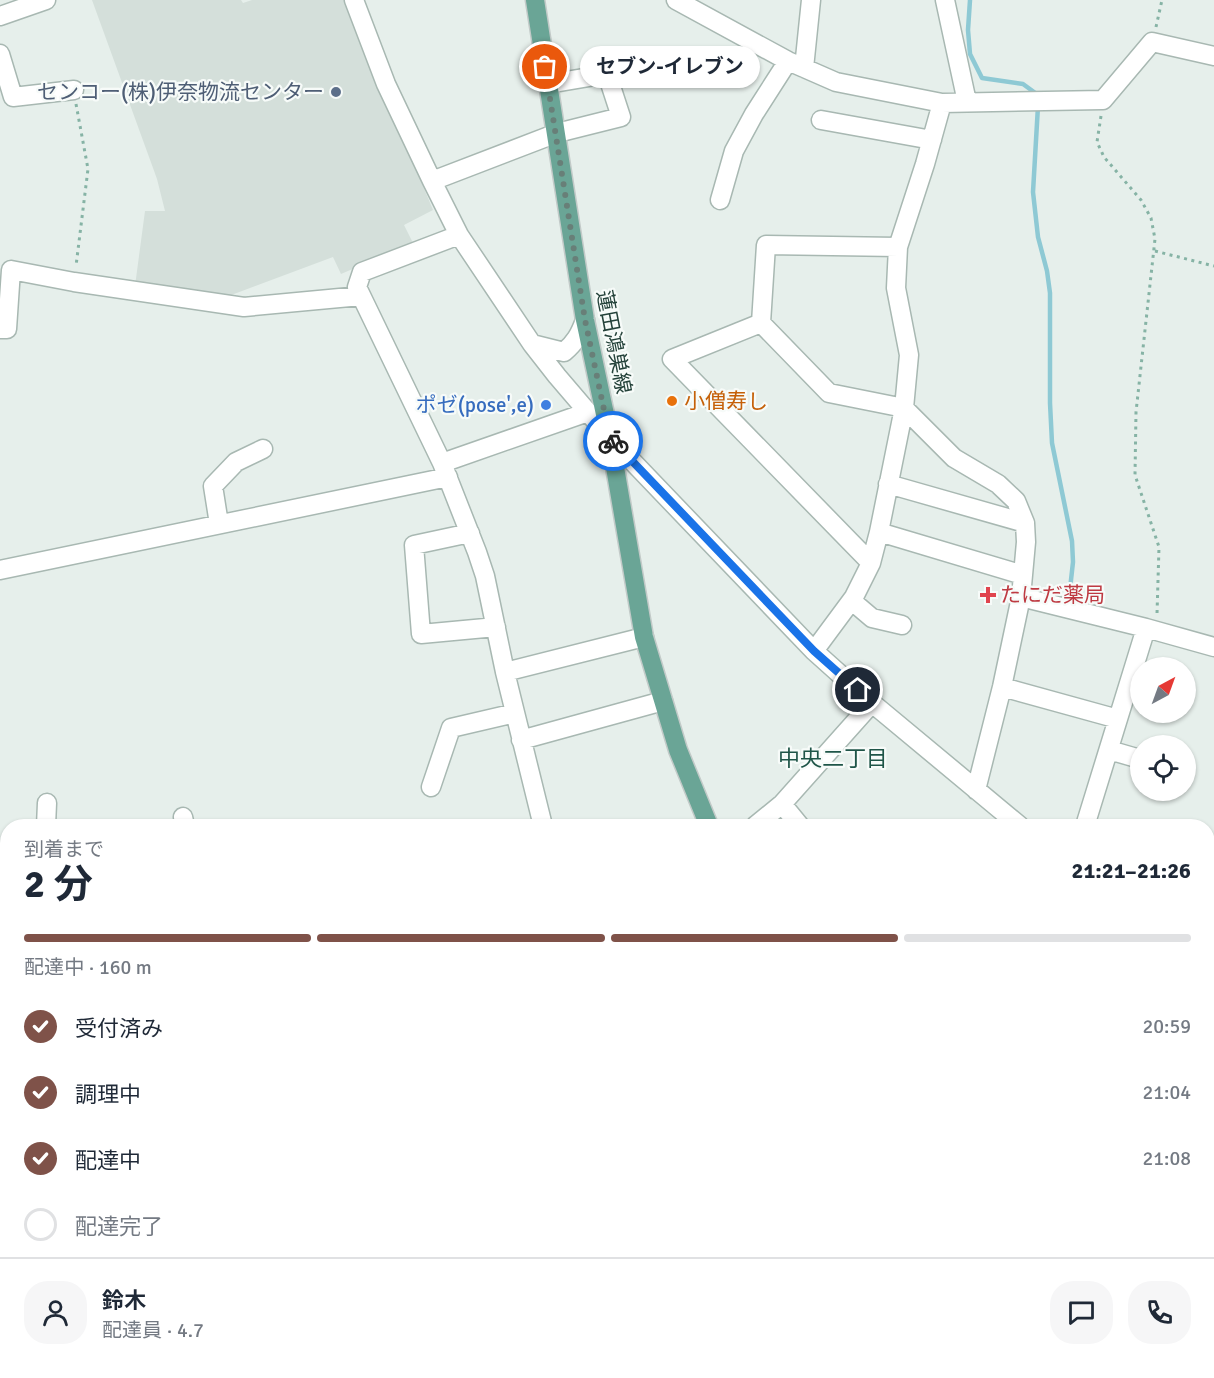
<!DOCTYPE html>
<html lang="ja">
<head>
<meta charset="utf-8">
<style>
	body { margin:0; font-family:Signika,"Noto Sans JP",sans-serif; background:#f6f6f7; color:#1f2937; height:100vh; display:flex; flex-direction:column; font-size:22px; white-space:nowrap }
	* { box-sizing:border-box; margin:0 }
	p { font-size:20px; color:#747a83 }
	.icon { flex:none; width:33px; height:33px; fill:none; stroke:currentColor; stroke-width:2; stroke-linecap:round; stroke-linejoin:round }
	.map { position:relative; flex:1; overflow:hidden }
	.panel { position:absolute; left:0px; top:819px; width:1215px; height:560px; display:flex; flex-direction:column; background:#fff; border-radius:24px 24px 0 0; box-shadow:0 2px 4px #0004 }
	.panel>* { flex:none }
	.needle { width:39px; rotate:41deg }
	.fabs { position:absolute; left:1130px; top:657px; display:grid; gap:12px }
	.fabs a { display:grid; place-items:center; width:66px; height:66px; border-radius:50%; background:#fff; box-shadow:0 2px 4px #0004; font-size:30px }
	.pin { position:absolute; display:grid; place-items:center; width:51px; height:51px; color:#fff; margin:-26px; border:3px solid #fff; border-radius:50%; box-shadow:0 2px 6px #0007 }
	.courier { position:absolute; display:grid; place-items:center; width:60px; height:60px; margin:-30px; border:4px solid #1a73e8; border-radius:50%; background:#fff; color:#222; box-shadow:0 2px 8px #0007 }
	.bubble { position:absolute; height:42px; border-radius:21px; background:#fff; box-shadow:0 2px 4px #0004; font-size:20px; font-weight:700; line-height:42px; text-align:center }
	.overview em { font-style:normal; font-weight:700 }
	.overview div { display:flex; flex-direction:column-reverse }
	.overview { display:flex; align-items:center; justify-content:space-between; height:102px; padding:0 24px }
	h1 { font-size:39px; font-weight:700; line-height:45px }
	.bar { display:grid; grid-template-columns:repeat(4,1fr); gap:9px 6px; align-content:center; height:72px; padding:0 24px }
	.bar i { height:8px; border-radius:4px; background:#e0e1e3 }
	.bar .selected { background:#7f5249 }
	.bar p { grid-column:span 4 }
	.line { display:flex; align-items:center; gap:15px; padding:0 24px; border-top:2px solid #e0e1e3 }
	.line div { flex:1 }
	.round { display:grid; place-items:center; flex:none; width:63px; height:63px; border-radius:24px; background:#f6f6f7 }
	ol { padding:0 24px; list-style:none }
	li { display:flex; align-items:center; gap:18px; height:66px }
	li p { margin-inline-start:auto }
	li .icon { padding:6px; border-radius:50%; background:#7f5249; color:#fff; stroke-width:4 }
	li:last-child { color:#747a83 }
	li i { width:33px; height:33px; border:3px solid #e0e1e3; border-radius:50% }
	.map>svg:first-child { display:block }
</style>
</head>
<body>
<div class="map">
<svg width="1214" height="1378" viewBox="0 0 1214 1378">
	<rect width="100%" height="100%" fill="#e6efeb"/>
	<path fill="#d4dfda" d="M92,0H241L243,3L252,0H346L433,210L404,225L413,243L341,274L333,257L218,300L135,286L145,211H165L157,179Z"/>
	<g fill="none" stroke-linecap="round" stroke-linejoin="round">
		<path stroke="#8ec9d4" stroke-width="4.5" d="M970,0L968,30L970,54L982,78L1023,84L1038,95
			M1038,106L1033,192L1038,237L1047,271L1050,293V403L1052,443L1072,541L1073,562L1070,589"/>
		<path stroke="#bfccc8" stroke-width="18" stroke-dasharray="18 9" stroke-linecap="butt" d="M1179,1378V1371"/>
		<g stroke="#a8b8b2" stroke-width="21">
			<path id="minor" d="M354,0L386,84L432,181L459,235L532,344L557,376L610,438L814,651L872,703L1020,826
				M676,0L788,61L836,82L942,103L1103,100L1152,42L1214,56
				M945,0L967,102
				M0,16L46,0
				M0,54L13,97L74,90
				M804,68L811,0
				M821,120L932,140
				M432,181L557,133L621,117L607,74L548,84
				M720,200L734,151L754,114L788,61
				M459,235L362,272L357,287L442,463L477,552L485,576L505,672L543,826
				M898,247L766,245L761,323L829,393L904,408L954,458L998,484L1016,501L1025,523L1026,542L1021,597L1002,687L976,790
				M761,323L672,359L871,563
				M0,329H7L11,270L74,282L244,307L361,296
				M532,344L564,352C575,343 580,334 585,320
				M442,463L588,412
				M888,484L1025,523
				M219,524L213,486L236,462L263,449
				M879,532L1023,575
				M470,533L414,545L421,634L496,627
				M0,570L448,477
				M1021,597L1146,628L1214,647
				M852,601L872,618L902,625
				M814,651L854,597L871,563L879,532L904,408L909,355L896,288L898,247L925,164L942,103
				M505,672L644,637
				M1002,687L1118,719
				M521,740L663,701
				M1109,750L1140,759
				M431,787L451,728L515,713
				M782,804L800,826
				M183,817L185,826
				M46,826L47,803
				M755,826L782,804L872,703
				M1085,826L1146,628
				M0,939L8,938
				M1208,977L1214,982
				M1208,1107L1214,1006
				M2,1158L6,1112L8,1108
				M1208,1216H1214
				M389,1371L391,1378
				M96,1378L98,1371
				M528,1378V1371
				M689,1378V1371
				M941,1378V1376L993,1371
				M1016,1378V1371
				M1157,1378L1158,1371"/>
		</g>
		<g stroke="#c2cac8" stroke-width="21">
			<path id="major" d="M535,0L585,320L610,438L644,637L678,750L709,826
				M816,1371L817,1378"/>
		</g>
		<path stroke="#86b3a5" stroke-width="3" stroke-dasharray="3 4.5" stroke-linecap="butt" d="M1156,27L1162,0
			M76,104L88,169L76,266
			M1101,116L1097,142L1104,157L1141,200L1151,218L1155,239L1136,412L1135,475L1159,547L1157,614
			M1155,251L1214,266"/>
		<use href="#minor" stroke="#fff" stroke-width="18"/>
		<use href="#major" stroke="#6aa596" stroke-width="18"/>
		<path stroke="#5f7d75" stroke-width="1.5" d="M1208,1152L1214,1065
			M1170,1378V1371
			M1185,1378L1186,1371"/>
		<g stroke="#5f7d75" stroke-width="7">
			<path id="rail" d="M1208,1263L1214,1200
				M1208,1356L1214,1296
				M1194,1378L1195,1371
				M1205,1378L1206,1371"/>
		</g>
		<use href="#rail" stroke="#f7fbf9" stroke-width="4.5" stroke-dasharray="14" stroke-linecap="butt"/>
	</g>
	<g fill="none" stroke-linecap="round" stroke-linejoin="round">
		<path stroke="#687f78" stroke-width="6" stroke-dasharray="0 10.8" d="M545,67L585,320L610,438L613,441"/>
		<path stroke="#1a73e8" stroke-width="8" d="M613,441L814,651L858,690"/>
	</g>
	<circle fill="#5c6f8a" stroke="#f7fbf9" stroke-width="2" cx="336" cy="92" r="6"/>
	<circle fill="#e8710a" stroke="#f7fbf9" stroke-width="2" cx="672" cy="401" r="6"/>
	<circle fill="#3f7fe0" stroke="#f7fbf9" stroke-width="2" cx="546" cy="405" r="6"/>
	<path fill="#e0444e" stroke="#f7fbf9" stroke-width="2" d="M985 586h6v6h6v6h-6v6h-6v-6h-6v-6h6z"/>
	<g text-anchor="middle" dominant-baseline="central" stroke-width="4.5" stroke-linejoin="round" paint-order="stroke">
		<g font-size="21" fill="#4e5e75" stroke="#f7fbf9" text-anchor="end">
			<text x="324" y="92">センコー(株)伊奈物流センター</text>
		</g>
		<g font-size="21" fill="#24423a" stroke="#f7fbf9">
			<text transform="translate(614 342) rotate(79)">蓮田鴻巣線</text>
		</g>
		<g font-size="21" fill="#c56008" stroke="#f7fbf9" text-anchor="start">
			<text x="684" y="401">小僧寿し</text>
		</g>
		<g font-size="21" fill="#366cbe" stroke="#f7fbf9" text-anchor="end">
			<text x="534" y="405">ポゼ(pose',e)</text>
		</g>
		<g font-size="21" fill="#be3a42" stroke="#f7fbf9" text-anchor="start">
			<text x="1000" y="595">たにだ薬局</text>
		</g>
		<g font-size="22" fill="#1f5548" stroke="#f7fbf9">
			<text x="833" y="758">中央二丁目</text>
		</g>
	</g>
</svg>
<div class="fabs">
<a><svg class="needle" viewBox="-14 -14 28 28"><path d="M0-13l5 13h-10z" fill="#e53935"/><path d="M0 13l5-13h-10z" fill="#747a83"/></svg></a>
<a><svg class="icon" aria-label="locate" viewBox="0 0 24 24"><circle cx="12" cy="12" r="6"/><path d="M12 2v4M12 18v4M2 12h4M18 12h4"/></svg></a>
</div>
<div class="pin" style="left:545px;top:67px;background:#ea580c"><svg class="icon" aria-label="bag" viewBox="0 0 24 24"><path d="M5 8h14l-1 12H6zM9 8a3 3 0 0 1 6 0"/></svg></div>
<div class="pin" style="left:858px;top:690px;background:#1f2937"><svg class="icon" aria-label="home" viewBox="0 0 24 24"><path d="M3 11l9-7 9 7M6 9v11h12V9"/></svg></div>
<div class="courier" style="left:613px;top:441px"><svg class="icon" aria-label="bike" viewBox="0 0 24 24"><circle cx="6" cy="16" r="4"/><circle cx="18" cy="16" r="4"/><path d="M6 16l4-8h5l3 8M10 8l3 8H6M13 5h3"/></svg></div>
<div class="bubble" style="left:580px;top:46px;width:180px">セブン-イレブン</div>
<section class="panel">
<div class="overview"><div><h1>2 分</h1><p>到着まで</p></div><em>21:21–21:26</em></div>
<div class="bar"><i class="selected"></i><i class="selected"></i><i class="selected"></i><i></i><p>配達中 · 160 m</p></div>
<ol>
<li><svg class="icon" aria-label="check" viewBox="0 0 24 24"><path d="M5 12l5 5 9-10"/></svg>受付済み<p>20:59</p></li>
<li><svg class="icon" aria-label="check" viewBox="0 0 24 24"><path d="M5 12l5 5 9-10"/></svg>調理中<p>21:04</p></li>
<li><svg class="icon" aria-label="check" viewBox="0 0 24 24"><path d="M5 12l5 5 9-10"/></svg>配達中<p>21:08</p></li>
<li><i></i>配達完了</li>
</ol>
<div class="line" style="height:108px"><a class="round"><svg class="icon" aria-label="person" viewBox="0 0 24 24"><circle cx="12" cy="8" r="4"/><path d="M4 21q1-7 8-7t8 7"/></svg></a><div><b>鈴木</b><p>配達員 · 4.7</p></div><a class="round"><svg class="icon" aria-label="chat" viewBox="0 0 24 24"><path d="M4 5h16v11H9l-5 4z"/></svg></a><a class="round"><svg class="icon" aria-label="phone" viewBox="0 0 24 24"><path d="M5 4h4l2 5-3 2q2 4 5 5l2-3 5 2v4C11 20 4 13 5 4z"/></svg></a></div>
</section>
</div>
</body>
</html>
